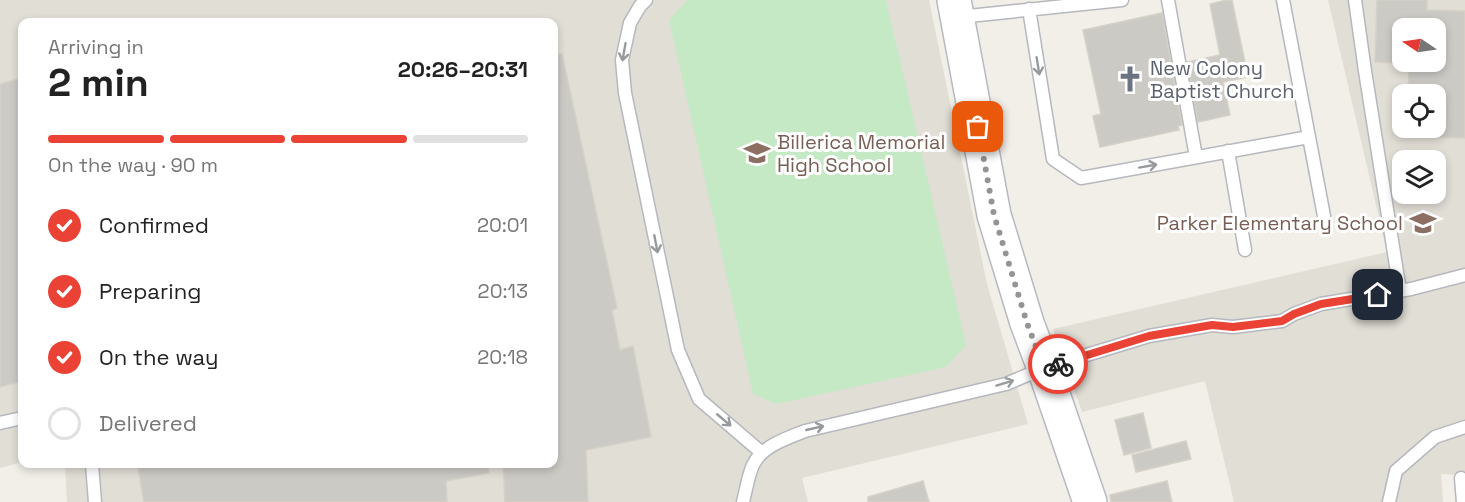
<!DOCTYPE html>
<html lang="en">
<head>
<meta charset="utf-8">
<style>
	body { margin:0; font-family:"Space Grotesk",sans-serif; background:#f6f6f6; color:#222; height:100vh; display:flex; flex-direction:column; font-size:22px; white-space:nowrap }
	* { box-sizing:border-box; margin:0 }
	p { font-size:20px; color:#767676 }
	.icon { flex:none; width:33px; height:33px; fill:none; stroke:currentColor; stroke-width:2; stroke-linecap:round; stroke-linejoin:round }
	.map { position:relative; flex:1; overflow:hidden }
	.panel { position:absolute; left:18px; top:18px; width:540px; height:450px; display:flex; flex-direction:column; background:#fff; border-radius:12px; box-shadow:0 3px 9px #0003 }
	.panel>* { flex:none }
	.needle { width:39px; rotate:283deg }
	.buttons { position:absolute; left:1392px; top:18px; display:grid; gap:12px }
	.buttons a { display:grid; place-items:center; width:54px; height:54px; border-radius:12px; background:#fff; box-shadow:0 3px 9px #0003; font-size:30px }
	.pin { position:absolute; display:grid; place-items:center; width:51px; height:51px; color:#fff; margin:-26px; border-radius:12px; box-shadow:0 3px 9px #0006 }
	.courier { position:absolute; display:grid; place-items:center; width:60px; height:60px; margin:-30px; border:4px solid #ea4335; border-radius:50%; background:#fff; color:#222; box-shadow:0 2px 8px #0007 }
	.headline em { font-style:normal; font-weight:700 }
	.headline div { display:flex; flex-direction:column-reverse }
	.headline { display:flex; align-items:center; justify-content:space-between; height:102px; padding:0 30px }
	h1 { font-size:39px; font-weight:700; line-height:45px }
	.bar { display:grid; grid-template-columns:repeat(4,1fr); gap:9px 6px; align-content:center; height:72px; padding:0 30px }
	.bar i { height:8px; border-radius:4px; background:#e0e0e0 }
	.bar .current { background:#ea4335 }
	.bar p { grid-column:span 4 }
	ol { padding:0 30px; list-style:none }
	li { display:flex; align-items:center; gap:18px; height:66px }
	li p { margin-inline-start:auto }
	li .icon { padding:6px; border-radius:50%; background:#ea4335; color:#fff; stroke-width:4 }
	li:last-child { color:#767676 }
	li i { width:33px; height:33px; border:3px solid #e0e0e0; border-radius:50% }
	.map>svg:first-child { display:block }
</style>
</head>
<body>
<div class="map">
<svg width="1465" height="502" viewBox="0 0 1465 502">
	<rect width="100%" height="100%" fill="#f1efe8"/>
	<path fill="#e1ded6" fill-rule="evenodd" d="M0,0H929L987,284L1028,424L802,478L808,502H67L65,464H554V22H22V462L0,468Z
		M1328,0H1465V475L1441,474L1443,502H1234L1205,381L1082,412L1053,329L1387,252ZM1402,28H1436V62H1402ZM1402,94H1436V128H1402ZM1402,160H1436V194H1402Z"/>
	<path fill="#c5e8c5" d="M687,0H886L966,345L946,367L776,404L753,394L669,20Z"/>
	<path fill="#cccac5" stroke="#d6d1c6" stroke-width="1.5" fill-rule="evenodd" d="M1227,0H1232L1248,77L1223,82L1230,115L1198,122L1187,62L1220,55L1210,4Z
		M1377,0H1427V10L1465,11V138L1406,136L1407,128H1436V94H1408L1409,64L1375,62ZM1402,28H1436V62H1402Z
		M1162,13L1182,125L1178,126L1179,130L1100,147L1093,116L1101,114L1083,30Z
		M562,54L617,308L612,310L620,350L633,346L651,437L586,450L588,502H505L503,464H554V55Z
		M22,78V381L0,387V84Z
		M1143,413L1151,448L1124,455L1115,420Z
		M1186,441L1191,459L1136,472L1132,455Z
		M161,464H488L489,473L446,481L447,502H144L138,468Z
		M923,481L929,502H868V497Z
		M1167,481L1172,502H1111L1110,495Z"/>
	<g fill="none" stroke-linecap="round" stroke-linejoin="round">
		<g stroke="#b5b8bc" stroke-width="15">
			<path id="service" d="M646,0L640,6L630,23L622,60L625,93L678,350L699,399L762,453
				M1168,0L1196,157
				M1283,0L1324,216
				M1355,0L1365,71L1400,291
				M1029,9L1053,159L1081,178L1309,137
				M959,17L1122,0
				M1228,151L1245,250
				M0,423L22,418
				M92,464L95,502
				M1461,478L1463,502
				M743,502C746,490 748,476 753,465C762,446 787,438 805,431L1006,384L1044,368L1149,336L1212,325L1233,327L1282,321L1294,314L1321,304L1411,289L1465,275
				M1389,502L1396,471L1435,437L1465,427"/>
		</g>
		<g stroke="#b6babf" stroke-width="36">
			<path id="secondary" d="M954,0L994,215L1027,323L1044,368L1090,502"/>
		</g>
		<use href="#service" stroke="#fff" stroke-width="12"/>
		<use href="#secondary" stroke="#fff" stroke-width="33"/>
	</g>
	<defs><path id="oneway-shaft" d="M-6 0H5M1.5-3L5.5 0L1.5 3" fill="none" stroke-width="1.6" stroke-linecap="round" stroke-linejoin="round" transform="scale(1.5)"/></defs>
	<g stroke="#979a9d">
		<use href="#oneway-shaft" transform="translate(624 52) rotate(100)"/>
		<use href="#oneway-shaft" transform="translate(1038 66) rotate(81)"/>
		<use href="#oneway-shaft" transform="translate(1148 166) rotate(-10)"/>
		<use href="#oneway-shaft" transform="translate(656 244) rotate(79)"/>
		<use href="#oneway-shaft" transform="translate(1005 383) rotate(-17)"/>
		<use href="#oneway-shaft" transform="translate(724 420) rotate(40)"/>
		<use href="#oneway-shaft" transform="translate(815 428) rotate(-13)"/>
	</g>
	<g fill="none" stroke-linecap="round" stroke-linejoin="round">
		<path stroke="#929495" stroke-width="6" stroke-dasharray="0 10.8" d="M978,127L994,215L1027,323L1044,368L1058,364"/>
		<path stroke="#ea4335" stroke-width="8" d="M1058,364L1149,336L1212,325L1233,327L1282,321L1294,314L1321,304L1378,295"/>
	</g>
	<defs>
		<g id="church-bare" transform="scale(2.07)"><path d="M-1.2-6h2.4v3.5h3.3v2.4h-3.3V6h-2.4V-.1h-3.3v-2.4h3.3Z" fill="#6b7280" stroke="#fff" stroke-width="2.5" paint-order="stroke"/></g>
		<g id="school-bare" transform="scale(2.07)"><path d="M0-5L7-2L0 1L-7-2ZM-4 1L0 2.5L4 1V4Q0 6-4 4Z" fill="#8d6e63" stroke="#fff" stroke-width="2.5" paint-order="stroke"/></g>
	</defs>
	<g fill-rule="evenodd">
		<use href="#church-bare" x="1130" y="79"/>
		<use href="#school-bare" x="757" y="153"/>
		<use href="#school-bare" x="1423" y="223"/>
	</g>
	<g text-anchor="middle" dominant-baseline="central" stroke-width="6" stroke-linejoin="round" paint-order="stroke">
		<g font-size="20" fill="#5b616d" stroke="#fff" text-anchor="start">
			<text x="1150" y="68">New Colony<tspan x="1150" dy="23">Baptist Church</tspan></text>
		</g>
		<g font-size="20" fill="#785e54" stroke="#fff" text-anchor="start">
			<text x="777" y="142">Billerica Memorial<tspan x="777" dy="23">High School</tspan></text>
			<text x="1403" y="223" text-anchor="end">Parker Elementary School</text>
		</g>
	</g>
</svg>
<div class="buttons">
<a><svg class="needle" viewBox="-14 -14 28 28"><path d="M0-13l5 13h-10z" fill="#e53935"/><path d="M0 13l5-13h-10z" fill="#767676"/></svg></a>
<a><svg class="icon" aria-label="locate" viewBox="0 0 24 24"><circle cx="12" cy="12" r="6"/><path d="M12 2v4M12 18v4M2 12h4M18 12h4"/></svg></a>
<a><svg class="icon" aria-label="layers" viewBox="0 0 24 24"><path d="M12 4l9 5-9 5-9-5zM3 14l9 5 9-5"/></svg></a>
</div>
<div class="pin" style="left:978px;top:127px;background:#ea580c"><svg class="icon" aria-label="bag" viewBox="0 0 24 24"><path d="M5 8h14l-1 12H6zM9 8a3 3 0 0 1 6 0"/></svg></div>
<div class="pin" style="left:1378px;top:295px;background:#1f2937"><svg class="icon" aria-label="home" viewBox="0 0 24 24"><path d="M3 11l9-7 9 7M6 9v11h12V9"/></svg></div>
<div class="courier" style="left:1058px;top:364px"><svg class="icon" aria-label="bike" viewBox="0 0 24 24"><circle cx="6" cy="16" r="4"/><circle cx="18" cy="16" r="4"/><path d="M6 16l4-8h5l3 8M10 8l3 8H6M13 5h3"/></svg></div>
<section class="panel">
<div class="headline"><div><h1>2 min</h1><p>Arriving in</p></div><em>20:26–20:31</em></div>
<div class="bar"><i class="current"></i><i class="current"></i><i class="current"></i><i></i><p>On the way · 90 m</p></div>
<ol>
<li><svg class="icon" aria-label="check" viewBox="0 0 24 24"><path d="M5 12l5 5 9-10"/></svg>Confirmed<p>20:01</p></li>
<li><svg class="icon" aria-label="check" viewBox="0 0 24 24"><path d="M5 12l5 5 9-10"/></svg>Preparing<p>20:13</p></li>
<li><svg class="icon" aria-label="check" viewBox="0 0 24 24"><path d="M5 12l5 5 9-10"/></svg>On the way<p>20:18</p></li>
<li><i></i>Delivered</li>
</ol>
</section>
</div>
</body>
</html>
